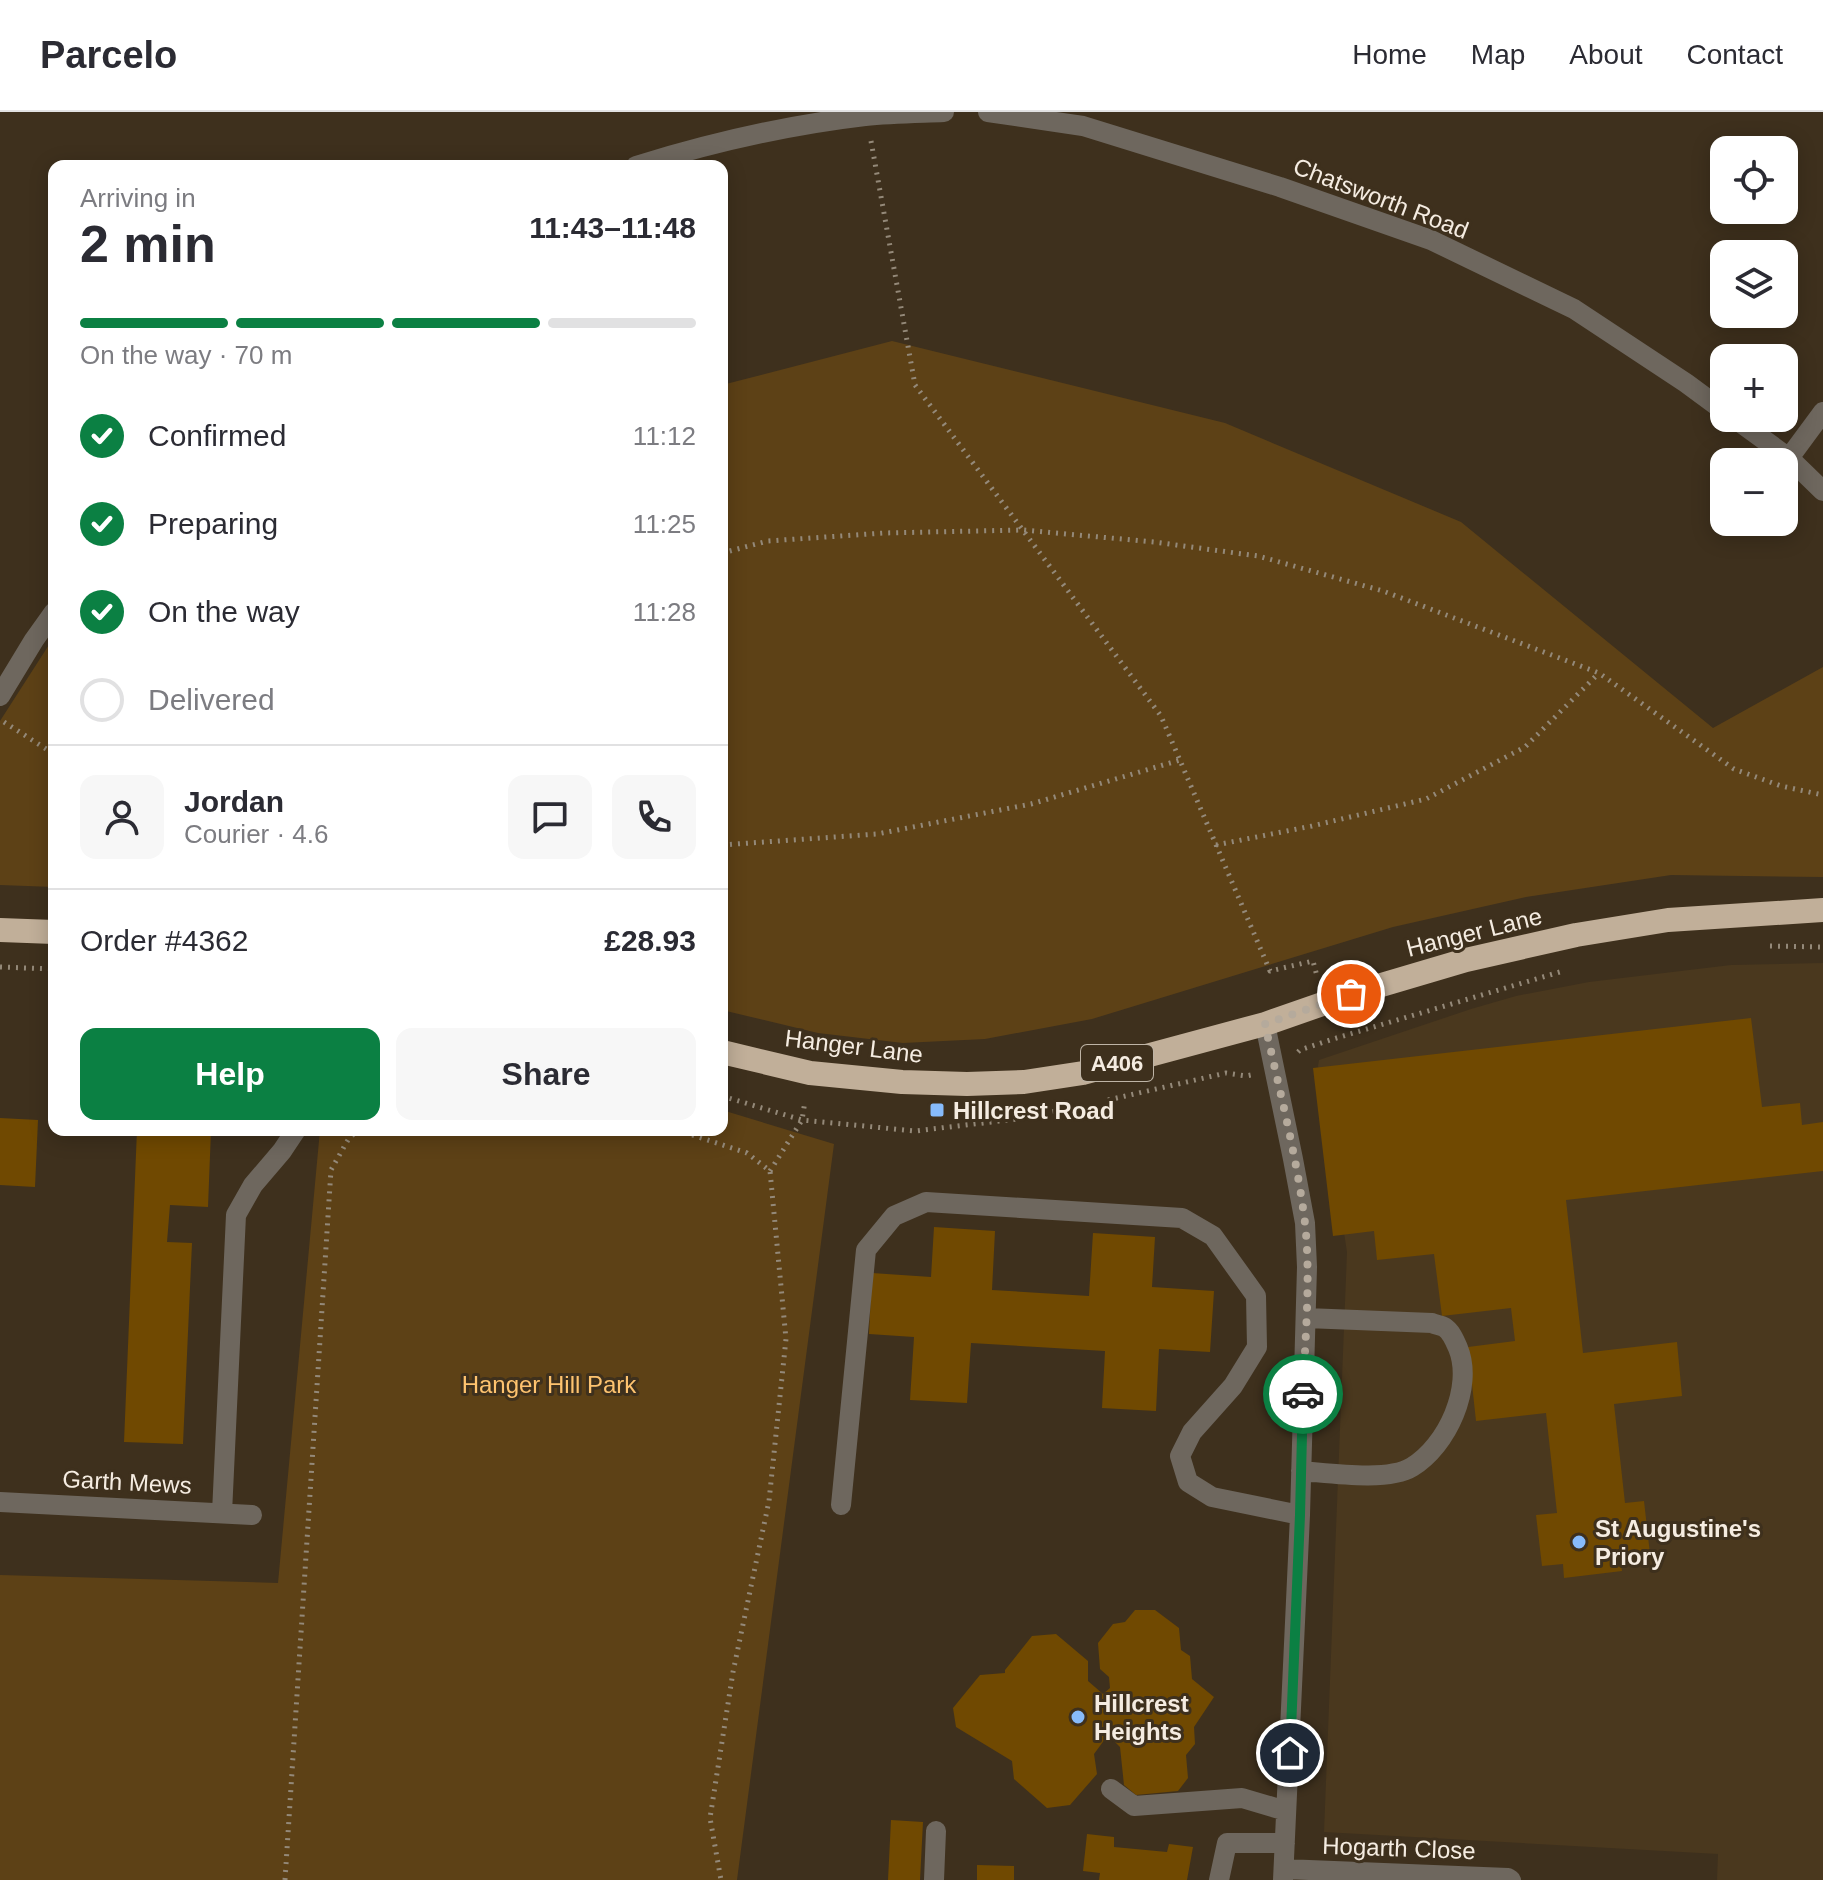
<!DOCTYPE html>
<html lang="en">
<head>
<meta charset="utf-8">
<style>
	body { margin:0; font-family:Helvetica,sans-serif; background:#f7f7f7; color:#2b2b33; height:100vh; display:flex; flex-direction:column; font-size:30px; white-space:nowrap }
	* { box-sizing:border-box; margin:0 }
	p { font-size:26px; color:#7c7c81 }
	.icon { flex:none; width:44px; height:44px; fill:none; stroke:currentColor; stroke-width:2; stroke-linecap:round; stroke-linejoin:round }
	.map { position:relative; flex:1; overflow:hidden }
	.drawer { position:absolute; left:48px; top:48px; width:680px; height:976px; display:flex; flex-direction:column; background:#fff; border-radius:16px; box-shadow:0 4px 20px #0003 }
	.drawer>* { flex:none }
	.buttons { position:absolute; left:1710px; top:24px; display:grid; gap:16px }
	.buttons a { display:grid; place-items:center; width:88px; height:88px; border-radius:16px; background:#fff; box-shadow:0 4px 20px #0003; font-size:40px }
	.pin { position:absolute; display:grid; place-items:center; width:68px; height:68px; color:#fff; margin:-34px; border:4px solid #fff; border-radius:50%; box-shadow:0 2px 8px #0007 }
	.courier { position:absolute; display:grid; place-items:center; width:80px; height:80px; margin:-40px; border:6px solid #0b8043; border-radius:50%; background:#fff; color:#222; box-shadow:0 2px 10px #0007 }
	.head em { font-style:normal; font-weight:700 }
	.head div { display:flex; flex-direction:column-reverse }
	.head { display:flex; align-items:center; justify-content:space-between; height:136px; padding:0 32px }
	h1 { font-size:52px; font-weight:700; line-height:60px }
	.bar { display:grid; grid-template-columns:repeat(4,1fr); gap:12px 8px; align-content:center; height:96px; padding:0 32px }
	.bar i { height:10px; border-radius:6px; background:#e1e1e2 }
	.bar .active { background:#0b8043 }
	.bar p { grid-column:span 4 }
	.line { display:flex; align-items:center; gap:20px; padding:0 32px; border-top:2px solid #e1e1e2 }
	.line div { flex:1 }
	.round { display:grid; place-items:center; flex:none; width:84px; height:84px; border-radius:16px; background:#f7f7f7 }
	ol { padding:0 32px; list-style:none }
	li { display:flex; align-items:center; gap:24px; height:88px }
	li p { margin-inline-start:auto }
	li .icon { padding:8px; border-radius:50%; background:#0b8043; color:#fff; stroke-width:4 }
	li:last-child { color:#7c7c81 }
	li i { width:44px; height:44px; border:4px solid #e1e1e2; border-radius:50% }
	.action { display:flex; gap:16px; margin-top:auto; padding:16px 32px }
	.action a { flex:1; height:92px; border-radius:16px; background:#0b8043; color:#fff; font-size:32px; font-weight:700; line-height:92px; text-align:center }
	.action a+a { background:#f7f7f7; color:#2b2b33 }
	header { display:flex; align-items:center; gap:48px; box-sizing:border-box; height:112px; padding:0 40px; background:#fff; border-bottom:2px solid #e1e1e2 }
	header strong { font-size:38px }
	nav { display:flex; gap:44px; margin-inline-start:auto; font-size:28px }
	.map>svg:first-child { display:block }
</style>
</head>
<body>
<header>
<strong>Parcelo</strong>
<nav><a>Home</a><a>Map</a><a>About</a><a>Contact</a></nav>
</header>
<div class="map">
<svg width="1823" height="1768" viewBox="0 0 1823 1768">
	<rect width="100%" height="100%" fill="#3e301d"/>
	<path fill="#4a381e" d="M1823,851V1768H1717L1718,1742L1324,1720L1347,1140L1318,954L1319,948L1471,897L1516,884L1589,870L1731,853Z"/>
	<path fill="#5d4116" d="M892,229L1225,311L1461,410L1713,616L1823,555V765L1671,763L1526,785L1393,815L1092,907L985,927L903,931L818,921L722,898V273Z
		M54,525V775L0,773V609Z
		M722,998L834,1032L737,1768H0V1463L278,1471L320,1018H722Z"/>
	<path fill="#704901" d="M1751,906L1762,995L1800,991L1802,1013L1823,1010V1059L1566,1088L1583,1241L1677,1230L1682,1284L1614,1292L1625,1391L1644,1389L1650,1442L1620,1445L1622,1459L1564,1466L1563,1452L1542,1454L1536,1403L1557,1401L1546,1301L1476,1309L1468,1235L1515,1229L1511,1196L1442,1204L1434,1142L1377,1148L1374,1119L1333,1124L1313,956Z
		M0,1006L38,1008L35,1075L0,1073Z
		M137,1018H211L208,1095L170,1093L167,1130L192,1131L183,1332L124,1330Z
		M934,1115L995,1119L992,1178L1089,1184L1093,1121L1155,1125L1152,1175L1214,1179L1210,1240L1159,1237L1156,1299L1102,1296L1105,1239L971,1231L967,1291L910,1288L914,1225L869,1222L872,1161L931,1165Z
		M1135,1498H1155L1179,1516L1181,1538L1190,1544L1192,1567L1214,1585L1194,1615L1195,1632L1186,1643L1188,1666L1178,1679L1136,1683L1124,1673L1120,1635L1108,1623L1094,1642L1097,1662L1070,1693L1047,1696L1014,1667L1012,1649L956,1615L953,1596L980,1563L1005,1561V1558L1032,1524L1056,1522L1088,1549V1569L1103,1582L1110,1576L1109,1565L1100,1557L1098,1531L1113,1512L1125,1510Z
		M891,1708L923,1710L920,1768H888Z
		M1087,1722L1114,1725V1735L1167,1740L1169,1732L1193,1735L1187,1768H1099L1100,1761L1083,1759Z
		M977,1753L1014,1754V1768H977Z"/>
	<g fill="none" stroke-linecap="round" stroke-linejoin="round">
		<path stroke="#948979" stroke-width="5" stroke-dasharray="2 6" stroke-linecap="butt" d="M871,29L915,273L1161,604L1270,859L1313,849L1317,864
			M722,441L768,429L884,421L1023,418L1154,430L1258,444L1383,479L1599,561L1734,657L1781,674L1823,683
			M4,610L54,642
			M722,733L877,722L1031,692L1180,648
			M1216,733L1312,714L1426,687L1525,635L1599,561
			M1770,834L1823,835
			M0,855L54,857
			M1298,940L1300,938L1333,927L1563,859
			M722,984L802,1008L915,1019L1017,1007L1071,996
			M1108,988L1226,961L1246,964L1251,963
			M677,1018L747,1041L770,1059L786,1227L769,1389L733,1560L710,1706L721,1768
			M770,1059L802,1008L805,989
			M285,1768L331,1058L349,1026L359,1018"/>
		<path stroke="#6e675e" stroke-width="20" d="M988,0L1083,14L1280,75L1431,128L1574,197L1686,271L1724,299
			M636,54C710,31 788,13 865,4C891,1 918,1 944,0
			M1734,306L1789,346L1823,379
			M1789,346L1823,300
			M0,584L34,528L54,500
			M1265,912L1293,1047L1305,1111L1307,1155L1300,1403L1283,1768
			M1301,1359C1329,1361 1388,1370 1412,1355C1447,1334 1474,1275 1458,1236C1455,1229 1451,1219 1444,1215C1440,1213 1436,1213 1432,1211L1306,1206
			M0,1390L252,1403
			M841,1393L866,1138L894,1104L926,1090L1182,1106L1213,1124L1256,1184L1257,1235L1233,1274L1192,1320L1180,1344L1188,1370L1212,1385L1300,1403
			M222,1401L236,1103L253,1073L282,1039L296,1018
			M1111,1677L1134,1694L1242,1686L1286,1699
			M1284,1757L1508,1766L1511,1768
			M934,1768L936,1719
			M1219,1768L1227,1731H1285"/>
		<path stroke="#c1af99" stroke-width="24" d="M0,818L54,820
			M722,940L810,961L902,970L967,972L1024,970L1083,961L1265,912L1351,882L1466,848L1576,823L1668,808L1823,798"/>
	</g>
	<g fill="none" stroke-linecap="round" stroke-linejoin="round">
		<path stroke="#b5aa9c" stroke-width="8" stroke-dasharray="0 14.4" d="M1303,1282C1305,1226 1311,1167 1305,1111C1297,1045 1279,977 1265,912L1351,882"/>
		<path stroke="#0b8043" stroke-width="10" d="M1290,1641L1300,1403L1303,1282"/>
	</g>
	<g fill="#87bbfb" stroke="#3e301d" stroke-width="3">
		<rect x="929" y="990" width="16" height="16" rx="4"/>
		<circle cx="1579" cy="1430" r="8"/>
		<circle cx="1078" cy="1605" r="8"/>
	</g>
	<g text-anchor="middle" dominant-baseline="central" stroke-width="6" stroke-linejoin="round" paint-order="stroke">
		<rect fill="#3e301d" stroke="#beb4a6" stroke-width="2" x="1081" y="933" width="72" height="36" rx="6"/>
		<g font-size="22" font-weight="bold" fill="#f5ece1">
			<text x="1117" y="951">A406</text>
		</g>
		<g font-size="24" fill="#f5ece1" stroke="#3e301d">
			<text transform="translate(1381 86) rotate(21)">Chatsworth Road</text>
			<text transform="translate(1474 820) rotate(-14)">Hanger Lane</text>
			<text transform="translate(854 934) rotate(7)">Hanger Lane</text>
			<text transform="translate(127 1370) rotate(3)">Garth Mews</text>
			<text transform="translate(1399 1736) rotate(2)">Hogarth Close</text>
		</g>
		<g font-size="24" font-weight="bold" fill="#f5ece1" stroke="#3e301d" text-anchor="start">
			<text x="953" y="998">Hillcrest Road</text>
			<text x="1595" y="1416">St Augustine's<tspan x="1595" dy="28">Priory</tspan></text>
			<text x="1094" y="1591">Hillcrest<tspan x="1094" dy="28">Heights</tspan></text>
		</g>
		<g font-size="24" fill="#fec36f" stroke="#3e301d">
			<text x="549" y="1272">Hanger Hill Park</text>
		</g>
	</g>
</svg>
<div class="buttons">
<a><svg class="icon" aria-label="locate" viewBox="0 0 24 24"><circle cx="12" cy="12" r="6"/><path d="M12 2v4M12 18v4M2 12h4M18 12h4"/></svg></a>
<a><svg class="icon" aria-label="layers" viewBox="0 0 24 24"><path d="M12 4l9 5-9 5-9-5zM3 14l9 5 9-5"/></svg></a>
<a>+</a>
<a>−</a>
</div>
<div class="pin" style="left:1351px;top:882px;background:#ea580c"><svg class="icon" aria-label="bag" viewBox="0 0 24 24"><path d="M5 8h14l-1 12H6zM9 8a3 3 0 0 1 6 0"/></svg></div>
<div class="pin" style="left:1290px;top:1641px;background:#1f2937"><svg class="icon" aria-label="home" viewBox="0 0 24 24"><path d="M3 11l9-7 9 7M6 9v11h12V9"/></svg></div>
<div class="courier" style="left:1303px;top:1282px"><svg class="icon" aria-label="car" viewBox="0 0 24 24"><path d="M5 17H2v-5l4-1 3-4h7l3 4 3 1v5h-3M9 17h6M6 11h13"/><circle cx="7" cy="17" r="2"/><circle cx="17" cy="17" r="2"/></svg></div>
<section class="drawer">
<div class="head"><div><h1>2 min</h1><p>Arriving in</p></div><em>11:43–11:48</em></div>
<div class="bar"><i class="active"></i><i class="active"></i><i class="active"></i><i></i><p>On the way · 70 m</p></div>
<ol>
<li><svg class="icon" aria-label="check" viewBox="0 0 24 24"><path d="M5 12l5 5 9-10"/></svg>Confirmed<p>11:12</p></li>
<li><svg class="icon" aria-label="check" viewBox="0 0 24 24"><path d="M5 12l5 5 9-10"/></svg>Preparing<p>11:25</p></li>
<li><svg class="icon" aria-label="check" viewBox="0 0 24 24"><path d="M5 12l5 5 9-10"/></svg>On the way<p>11:28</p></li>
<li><i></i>Delivered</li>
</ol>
<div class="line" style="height:144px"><a class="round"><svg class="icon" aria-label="person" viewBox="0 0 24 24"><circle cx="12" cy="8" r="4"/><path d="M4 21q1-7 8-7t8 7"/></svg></a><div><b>Jordan</b><p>Courier · 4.6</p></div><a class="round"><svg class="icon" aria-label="chat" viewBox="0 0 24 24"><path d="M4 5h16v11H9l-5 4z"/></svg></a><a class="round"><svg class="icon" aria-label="phone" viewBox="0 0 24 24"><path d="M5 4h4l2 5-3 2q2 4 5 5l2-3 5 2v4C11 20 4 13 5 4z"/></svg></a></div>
<div class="line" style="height:104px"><div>Order #4362</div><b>£28.93</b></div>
<div class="action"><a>Help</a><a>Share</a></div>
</section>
</div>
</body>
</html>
